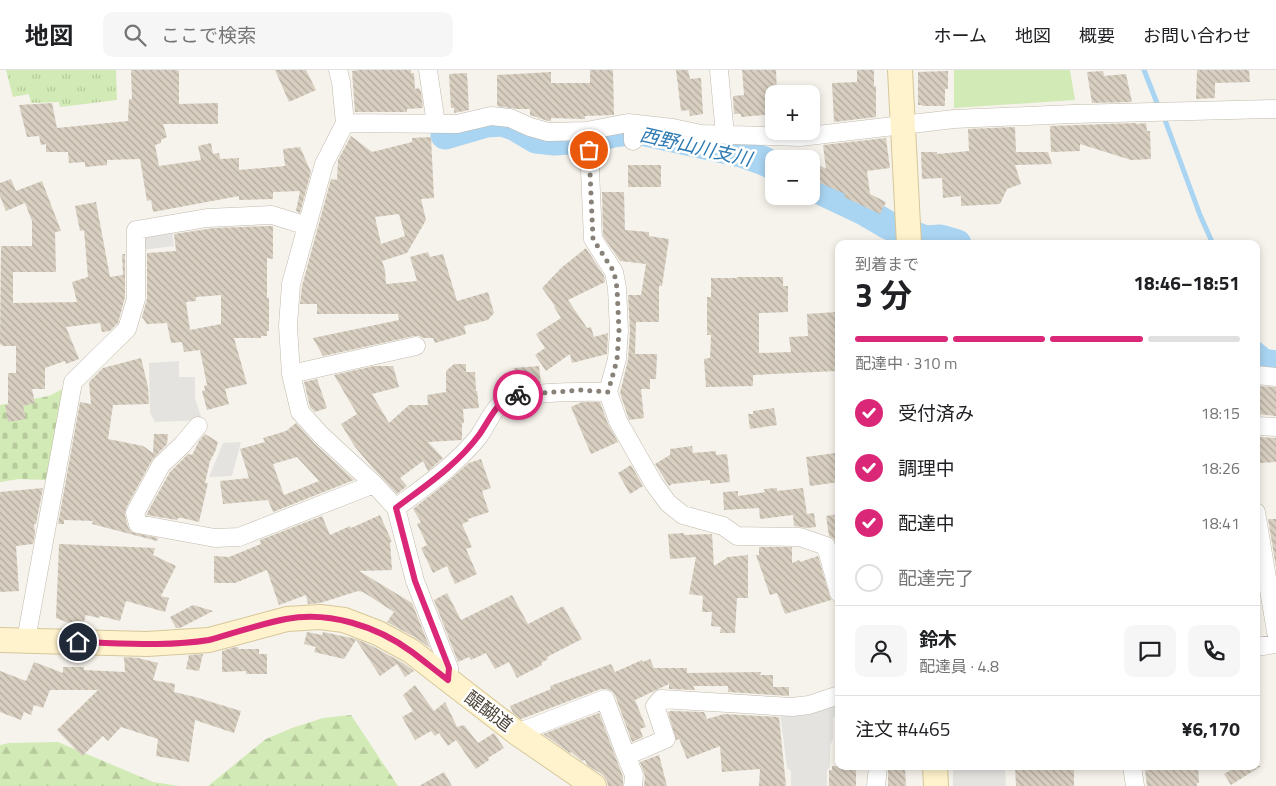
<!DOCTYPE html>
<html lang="ja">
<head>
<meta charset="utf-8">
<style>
	body { margin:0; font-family:"Titillium Web","Noto Sans JP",sans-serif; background:#f6f6f6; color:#202124; height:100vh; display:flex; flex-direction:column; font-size:19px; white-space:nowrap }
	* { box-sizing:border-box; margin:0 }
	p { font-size:16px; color:#757577 }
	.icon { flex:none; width:28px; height:28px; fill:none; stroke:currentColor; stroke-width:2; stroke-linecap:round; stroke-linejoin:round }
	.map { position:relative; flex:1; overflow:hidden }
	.side { position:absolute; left:835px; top:170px; width:425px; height:530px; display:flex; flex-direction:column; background:#fff; border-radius:10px; box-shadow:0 2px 8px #0003 }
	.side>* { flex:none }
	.tools { position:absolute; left:765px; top:15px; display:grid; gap:10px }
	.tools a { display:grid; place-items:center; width:55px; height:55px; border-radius:10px; background:#fff; box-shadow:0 2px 8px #0003; font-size:25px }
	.pin { position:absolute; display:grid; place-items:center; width:42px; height:42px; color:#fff; margin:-21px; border:2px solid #fff; border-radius:50%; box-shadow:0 1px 5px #0007 }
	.courier { position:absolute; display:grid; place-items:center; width:50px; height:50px; margin:-25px; border:4px solid #db2777; border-radius:50%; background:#fff; color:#222; box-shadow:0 1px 6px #0007 }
	.head em { font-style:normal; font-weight:700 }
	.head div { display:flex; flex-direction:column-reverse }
	.head { display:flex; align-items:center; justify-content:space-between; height:85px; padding:0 20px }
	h1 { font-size:32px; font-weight:700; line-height:38px }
	.bar { display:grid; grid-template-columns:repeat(4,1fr); gap:8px 5px; align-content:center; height:60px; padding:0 20px }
	.bar i { height:6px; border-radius:4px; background:#e0e0e0 }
	.bar .on { background:#db2777 }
	.bar p { grid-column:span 4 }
	.line { display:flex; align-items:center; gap:12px; padding:0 20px; border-top:1px solid #e0e0e0 }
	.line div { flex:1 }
	.round { display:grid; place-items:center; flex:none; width:52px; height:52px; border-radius:10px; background:#f6f6f6 }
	ol { padding:0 20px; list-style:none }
	li { display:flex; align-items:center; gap:15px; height:55px }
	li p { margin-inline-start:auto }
	li .icon { padding:5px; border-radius:50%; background:#db2777; color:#fff; stroke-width:4 }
	li:last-child { color:#757577 }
	li i { width:28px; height:28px; border:2px solid #e0e0e0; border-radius:50% }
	header { display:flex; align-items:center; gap:30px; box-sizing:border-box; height:70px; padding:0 25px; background:#fff; border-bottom:1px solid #e0e0e0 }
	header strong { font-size:24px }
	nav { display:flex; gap:28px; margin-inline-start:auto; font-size:18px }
	.search { width:350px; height:45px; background:#f6f6f6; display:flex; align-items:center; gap:12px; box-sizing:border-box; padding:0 18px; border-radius:10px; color:#757577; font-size:19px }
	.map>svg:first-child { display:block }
</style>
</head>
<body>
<header>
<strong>地図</strong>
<div class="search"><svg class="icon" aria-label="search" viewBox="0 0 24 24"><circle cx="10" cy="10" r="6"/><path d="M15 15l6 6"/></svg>ここで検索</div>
<nav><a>ホーム</a><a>地図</a><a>概要</a><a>お問い合わせ</a></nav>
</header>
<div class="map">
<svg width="1276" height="716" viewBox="0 0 1276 716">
	<defs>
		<pattern id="grass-tufts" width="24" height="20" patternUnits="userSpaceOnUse" patternTransform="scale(1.25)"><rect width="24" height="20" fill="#d2eab5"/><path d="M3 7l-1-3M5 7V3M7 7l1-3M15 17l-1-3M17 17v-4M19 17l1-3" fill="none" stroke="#b6ca9c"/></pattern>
		<pattern id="forest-firs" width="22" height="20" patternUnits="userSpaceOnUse" patternTransform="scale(1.25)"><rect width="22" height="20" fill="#d2eab5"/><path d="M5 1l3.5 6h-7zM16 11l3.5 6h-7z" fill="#b6ca9c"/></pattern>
		<pattern id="cemetery-stones" width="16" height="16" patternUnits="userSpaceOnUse" patternTransform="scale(1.25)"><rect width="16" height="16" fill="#d2eab5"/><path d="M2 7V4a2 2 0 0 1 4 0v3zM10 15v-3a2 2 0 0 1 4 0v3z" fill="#b6ca9c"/></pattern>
		<pattern id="building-back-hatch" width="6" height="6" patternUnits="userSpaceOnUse" patternTransform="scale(1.25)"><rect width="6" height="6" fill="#d8cfc1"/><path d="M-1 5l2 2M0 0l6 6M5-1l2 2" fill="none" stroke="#b1aa9e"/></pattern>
	</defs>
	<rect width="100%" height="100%" fill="#f6f3ec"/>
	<path fill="url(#grass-tufts)" d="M6,0H116L117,30L60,37L59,32L31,33L29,24L13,27Z"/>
	<path fill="url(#forest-firs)" d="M351,645L398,716H208L266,669L292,658L323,648Z
		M58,672L153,712L180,716H0V675L9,673Z"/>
	<path fill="url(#cemetery-stones)" d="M66,317L55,364L47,410L19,409L0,412V335L49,326Z"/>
	<path fill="#d2eab5" d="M954,0H1070L1075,30L954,38Z"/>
	<path fill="#e5e3e0" d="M172,160L174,176L142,180L141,170L148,163Z
		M179,291V307H195V328L202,350L155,352L150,343L149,293Z
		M241,372L232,406L209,407L223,373Z
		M839,635V647H833V669L830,676V697L827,701V716H791V701L787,698L780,643L820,640Z
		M953,696H1005L1006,716H953Z"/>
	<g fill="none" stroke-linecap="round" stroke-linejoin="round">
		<path stroke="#a9d4f2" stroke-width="5" d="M1144,0L1159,38
			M1165,50L1200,145L1213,174
			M1256,272L1276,288"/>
		<path stroke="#a9d4f2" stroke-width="29" d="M445,65L486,53L502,52L514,56L536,69L555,71L597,68L613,63L637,60L742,83L764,91L774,96
			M811,116L864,141L888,155L925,170L940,169L957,174
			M1256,292L1276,295"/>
	</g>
	<path fill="url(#building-back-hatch)" fill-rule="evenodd" d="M131,0H176L179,1V34L218,33V54H163L167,67L161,70V73L155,75L159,96L201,90L198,76L211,73L213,84L219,83L220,89L239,88V100L285,96L283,79L300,77L311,102L300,143L296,141L300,121L273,122V129L239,130V126L153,142L151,130L147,131L140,89L107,90V95L85,97V92L69,93L68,82H46V74L41,75L39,66L27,67L19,35L52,33L57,58L128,51L129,29H132Z
		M275,0H306L316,20L289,32Z
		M359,0H411V3H414L415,19L419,18L421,22L423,38L407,39V42H355L352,1Z
		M590,0H613L614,45L585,46V49L551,48V51H548L530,45V39H516L497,36V5L551,2V13H590Z
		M676,0H688L690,9L701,8L703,44L690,46L689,40L681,41Z
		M742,0H776L777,24H774V44L741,47V44H734L733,26L744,25Z
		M857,0H874V16H876V47L834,52L832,13L857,12Z
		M1197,0H1249L1250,12L1215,13V28L1196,29Z
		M948,1V19H945V36H922V35H918V2Z
		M1103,1L1104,6L1126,4L1132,32L1092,33L1087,2Z
		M467,3L469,40L454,43V38H451L449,4Z
		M1136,53V54L1146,53L1147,61H1150L1151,89L1131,90L1080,74V81L1051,82L1050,56Z
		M1015,57L1016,82H1048L1052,94L1015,95L1021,114L1007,119L1000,134L961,136V126L943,128L942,108L922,109L921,82H937V84L969,81L968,59Z
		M351,66L372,82L412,72V68L431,67L434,128L421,129L426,150L407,183L382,191L385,200L386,214L417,211L410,187L428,182L430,187L443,184L457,231L488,222L494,243L488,250L464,256L466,264L435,273L433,268H423L419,266H414L323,286L313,268L399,250L398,244H317V234H300L302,216L331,109L337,110L338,90ZM399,144L405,166L381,174L375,147Z
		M886,68L890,98L867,101L870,124L886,132L880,144L844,127L845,124L811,109V90L826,99L823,75Z
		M628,95H661V117H628Z
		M11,109L16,121L42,111L61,161L55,162L56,202H13V233L77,232L72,212L88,207L84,160L80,161L75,136L96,132L110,207L123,205L122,184H125V227L118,253L110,261L102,262L100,253L66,257L79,289L66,294L65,291L45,298V319H32L35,333L23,336L26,349L8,352L5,335H8V303H16V276H2V274L0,275L1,176H32V151L25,133L6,141L0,126V113Z
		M602,122H624L625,160L649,162V166L669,169L662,216H659V252H636L635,284H657L656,309H650V319H641L644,348L629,350L620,323L628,290L630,261L628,225H641L646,194L620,191L603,166Z
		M271,156H273V189L267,188V228H269V261H267V266H261V268H234L247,314L225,319L229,334L207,340L202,321L205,320L204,316L207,315L200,280L184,282L182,272L171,273L167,253L147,254L142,247L147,229V183L176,181L174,164L214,158ZM221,225V254L190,260L186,232L196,231V227Z
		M586,178L604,206L605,212L568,230L587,258L591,257L594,267L608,263L607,284L572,293L570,284L546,301L535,285L545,278L536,264L561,248L554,237L555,236L542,218L561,198Z
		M737,207H783V216H788V242L759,243V283L791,282L789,267L808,266L807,244L836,242L839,280V296H836L837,301L753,305V316L706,317L704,289L710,288L711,265H707V227H711V208H737Z
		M141,288L148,317L149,334L113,335L108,369L143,376L153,383L154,364H168L167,374L152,390L126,438L125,445L128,457L131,462L158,468L157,471L92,454L93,451L64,450V454H58L80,332L91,334L89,312L103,298Z
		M454,294H466V302H475L476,321H477L479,338L463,339L464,353H462V370L428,372L443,388L428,401L423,391L400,408L407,416L397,424L373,398L355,377L341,354L357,344L334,305L374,296H393L399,317L372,324L389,353L409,335H428L427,325L446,322V301Z
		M539,296L541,313L507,317L506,305L515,304L514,298Z
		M317,309L327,338L315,342L310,337L304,312Z
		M1256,316L1276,317V346L1256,344Z
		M582,332H600L608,354L618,372L591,384L571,337Z
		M774,338L777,355L750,359L748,344H753V341Z
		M296,353L314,373L354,410L273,442L268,430L223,434L220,411L249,408L240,379L265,372L263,368L286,361ZM297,387L319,411L284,425L273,394Z
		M205,364L218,372L215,382L210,391L205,413H208L199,452L182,448H178L177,450L146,445L170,402L188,384L192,385L199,371Z
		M1258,367L1276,368V392L1259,393Z
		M692,376L693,383L716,381V385L727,384L730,412L710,414V410L672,414L669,416L655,394L670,385V379Z
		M835,383L839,412L810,416L806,387Z
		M481,389L491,418L482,421L489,442L468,449L469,451L462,454L472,477L466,479L477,504L455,514L447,496L433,503L421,478L427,475L417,454L421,452L413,439L446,413L469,393Z
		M631,395L643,416L630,424L618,403Z
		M43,418L36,454H34L35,464L33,474L16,476L19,521L0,522V422Z
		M777,418V421L803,418L807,444L814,443L816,457L807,458L794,456L793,445L760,449L759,438L724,440L723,422L738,421V426L765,422L764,419Z
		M839,444V481H838L834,469L829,466L826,446Z
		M380,445L392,472H390L392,500L359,501L412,533L430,578L418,569L387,552L394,542L363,522L358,521L320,533L308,534L306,525L279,535L267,500L235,513H214V486L229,487L261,474L260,470L322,446L330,465L350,456L351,458Z
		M1268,449H1276V497Z
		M684,463V465L712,464L714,496L728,487L748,485V528H737L735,563H720L721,557L711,556L712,542H702L703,526L689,524L696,487L670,489L668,464Z
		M59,474L155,478L153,485L176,496L161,526L169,528L165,542L126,531L120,551L100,546L99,548L86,545L82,558L56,548Z
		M759,477H792V493L799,490L800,492L818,486L831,530L785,544L777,523L770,525L756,485H759Z
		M447,523L461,550L512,525L528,554L563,536L582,569L547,587L548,589L541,593L542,595L517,608L509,592L495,599L486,583L471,590L469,587L458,592L434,530Z
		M193,535L213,541L180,558H176L170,547Z
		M307,562L322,565L323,562L356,569L372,576L403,593L414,601L405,607L397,594L380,606L356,570L344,589L314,582L316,577L304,574Z
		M235,577H238V579H259V584H267V604H246V601L222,602V581Z
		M203,584L199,601L186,599L189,585Z
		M124,587L138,588L158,593L153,610L175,614L174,622L195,627L241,641L234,663L195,650L189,692L156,686L158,669L121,657L108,671L103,666L82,686L57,660L98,620H50L43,638L34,635L31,645L24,642L21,650L0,642V601L26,611L34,592L63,603V597H84V600L125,602Z
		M650,589L654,598H687V603L761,602L760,605H773V617H789V626L728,622V616H693L695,620L669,619V614L635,630L646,657L640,659L643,667L632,672L615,625L612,621L607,619H601L521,649L513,643L510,636L551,619L550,616L611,594L615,602L642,590L643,592Z
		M415,615L434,641L445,632L457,657L464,655L478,673L494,663L504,678L488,688L489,690L476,699L456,670L448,676L439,663L435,666L431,661L415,670L402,647L413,641L403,625Z
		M671,641L704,642L707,649L724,644L779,647L786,716H759L760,699L722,702L720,676L687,689L679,669L676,670L668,642Z
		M599,643L623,707V716H608L607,711L603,705L587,695L585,690L582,691L571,682L570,683L543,664Z
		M659,685L667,716H644L645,706L640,692Z
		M832,696H856V716H829V700H832Z
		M1015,696H1074V716H1016Z
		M1169,696H1198L1199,713H1197V716H1147L1145,699Z
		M1237,696H1261L1231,715L1224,704Z
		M888,699H905L906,716H888Z
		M444,702L452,716H419Z"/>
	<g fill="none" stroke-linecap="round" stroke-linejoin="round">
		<g stroke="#c2bbae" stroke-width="19">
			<path id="street" d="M338,0L341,12L345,53
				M428,0L436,54
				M719,0L725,65
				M633,54V71
				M586,61L589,77L593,169L614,202L617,218L619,261L617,289L608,322L618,351L654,414L668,433L683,445L723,456L737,466L800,467L826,476L839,523
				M291,304L416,276
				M1256,305L1276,307
				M198,356L182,375L161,395L135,443L138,454L215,468L239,467L374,414
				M1256,356L1276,357
				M396,438C425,416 456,395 479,366C488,353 495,334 509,328C517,324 527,325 535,324C560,322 583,321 608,322
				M1256,442L1276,562
				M26,570L73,312L127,259L136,229V160L207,148L272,145L307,156
				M1256,577L1276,574
				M448,610L449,598L415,511L396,438L374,414L321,365L300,342L291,304L288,256L291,214L324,94L345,53L457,54L491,46L510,48L530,57L548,62L586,61L628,53L673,58L701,64L800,67L954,49L1073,44L1276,39
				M517,663L605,629L626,686
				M1132,696L1135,716
				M633,716L634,705L626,686L666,669L655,636L661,629L792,637L809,635L839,625
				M876,716L878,696"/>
		</g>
		<g stroke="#d6c79b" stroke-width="26">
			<path id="secondary" d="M900,0L909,174
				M0,570L147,574L209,570L287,549L320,547L344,550L378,563L411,581L517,663L594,716
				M935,696L936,716"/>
		</g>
		<use href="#street" stroke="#fff" stroke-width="18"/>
		<use href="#secondary" stroke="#fff3cd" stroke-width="24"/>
	</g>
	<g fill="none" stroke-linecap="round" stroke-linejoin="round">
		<path stroke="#878178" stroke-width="5" stroke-dasharray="0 9" d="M518,325L580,320L608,322L617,290L619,261L617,218L614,202L593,169L589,80"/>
		<path stroke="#db2777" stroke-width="6" d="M78,572C121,573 166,577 209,570C234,563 260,554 286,549C329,541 377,556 412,582C424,591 436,601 448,610L449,598L415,511L396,438C425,416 457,395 479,365C490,350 497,328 518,325"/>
	</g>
	<g text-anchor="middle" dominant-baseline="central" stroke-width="5" stroke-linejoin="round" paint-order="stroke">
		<g font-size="18" fill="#4b4439" stroke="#fff">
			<text transform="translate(489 641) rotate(37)">醍醐道</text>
		</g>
		<g font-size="19" font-style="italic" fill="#2e7ab2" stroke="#fff">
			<text transform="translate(696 76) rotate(13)">西野山川支川</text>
		</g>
	</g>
</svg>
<div class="tools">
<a>+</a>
<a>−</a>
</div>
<div class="pin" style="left:589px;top:80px;background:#ea580c"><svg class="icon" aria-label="bag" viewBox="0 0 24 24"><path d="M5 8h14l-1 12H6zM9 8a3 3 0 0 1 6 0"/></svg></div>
<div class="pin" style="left:78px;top:572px;background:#1f2937"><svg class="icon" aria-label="home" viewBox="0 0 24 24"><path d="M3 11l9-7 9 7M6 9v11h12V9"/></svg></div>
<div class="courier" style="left:518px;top:325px"><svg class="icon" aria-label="bike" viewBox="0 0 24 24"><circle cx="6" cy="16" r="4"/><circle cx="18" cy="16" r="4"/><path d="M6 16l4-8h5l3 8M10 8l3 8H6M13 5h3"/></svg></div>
<section class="side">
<div class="head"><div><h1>3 分</h1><p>到着まで</p></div><em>18:46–18:51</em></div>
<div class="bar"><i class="on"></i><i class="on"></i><i class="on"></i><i></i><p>配達中 · 310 m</p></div>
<ol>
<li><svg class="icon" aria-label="check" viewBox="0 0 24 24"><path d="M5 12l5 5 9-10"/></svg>受付済み<p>18:15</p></li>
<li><svg class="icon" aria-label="check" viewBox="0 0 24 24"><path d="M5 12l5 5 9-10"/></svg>調理中<p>18:26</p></li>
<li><svg class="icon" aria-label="check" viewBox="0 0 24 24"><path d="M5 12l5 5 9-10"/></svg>配達中<p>18:41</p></li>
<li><i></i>配達完了</li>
</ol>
<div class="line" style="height:90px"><a class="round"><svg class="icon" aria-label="person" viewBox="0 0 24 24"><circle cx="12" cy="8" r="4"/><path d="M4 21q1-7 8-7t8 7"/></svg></a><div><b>鈴木</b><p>配達員 · 4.8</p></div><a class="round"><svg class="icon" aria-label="chat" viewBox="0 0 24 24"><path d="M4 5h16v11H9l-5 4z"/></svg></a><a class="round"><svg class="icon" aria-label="phone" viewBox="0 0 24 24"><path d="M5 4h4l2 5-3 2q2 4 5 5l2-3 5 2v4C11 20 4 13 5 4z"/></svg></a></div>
<div class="line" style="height:65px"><div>注文 #4465</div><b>¥6,170</b></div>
</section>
</div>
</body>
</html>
